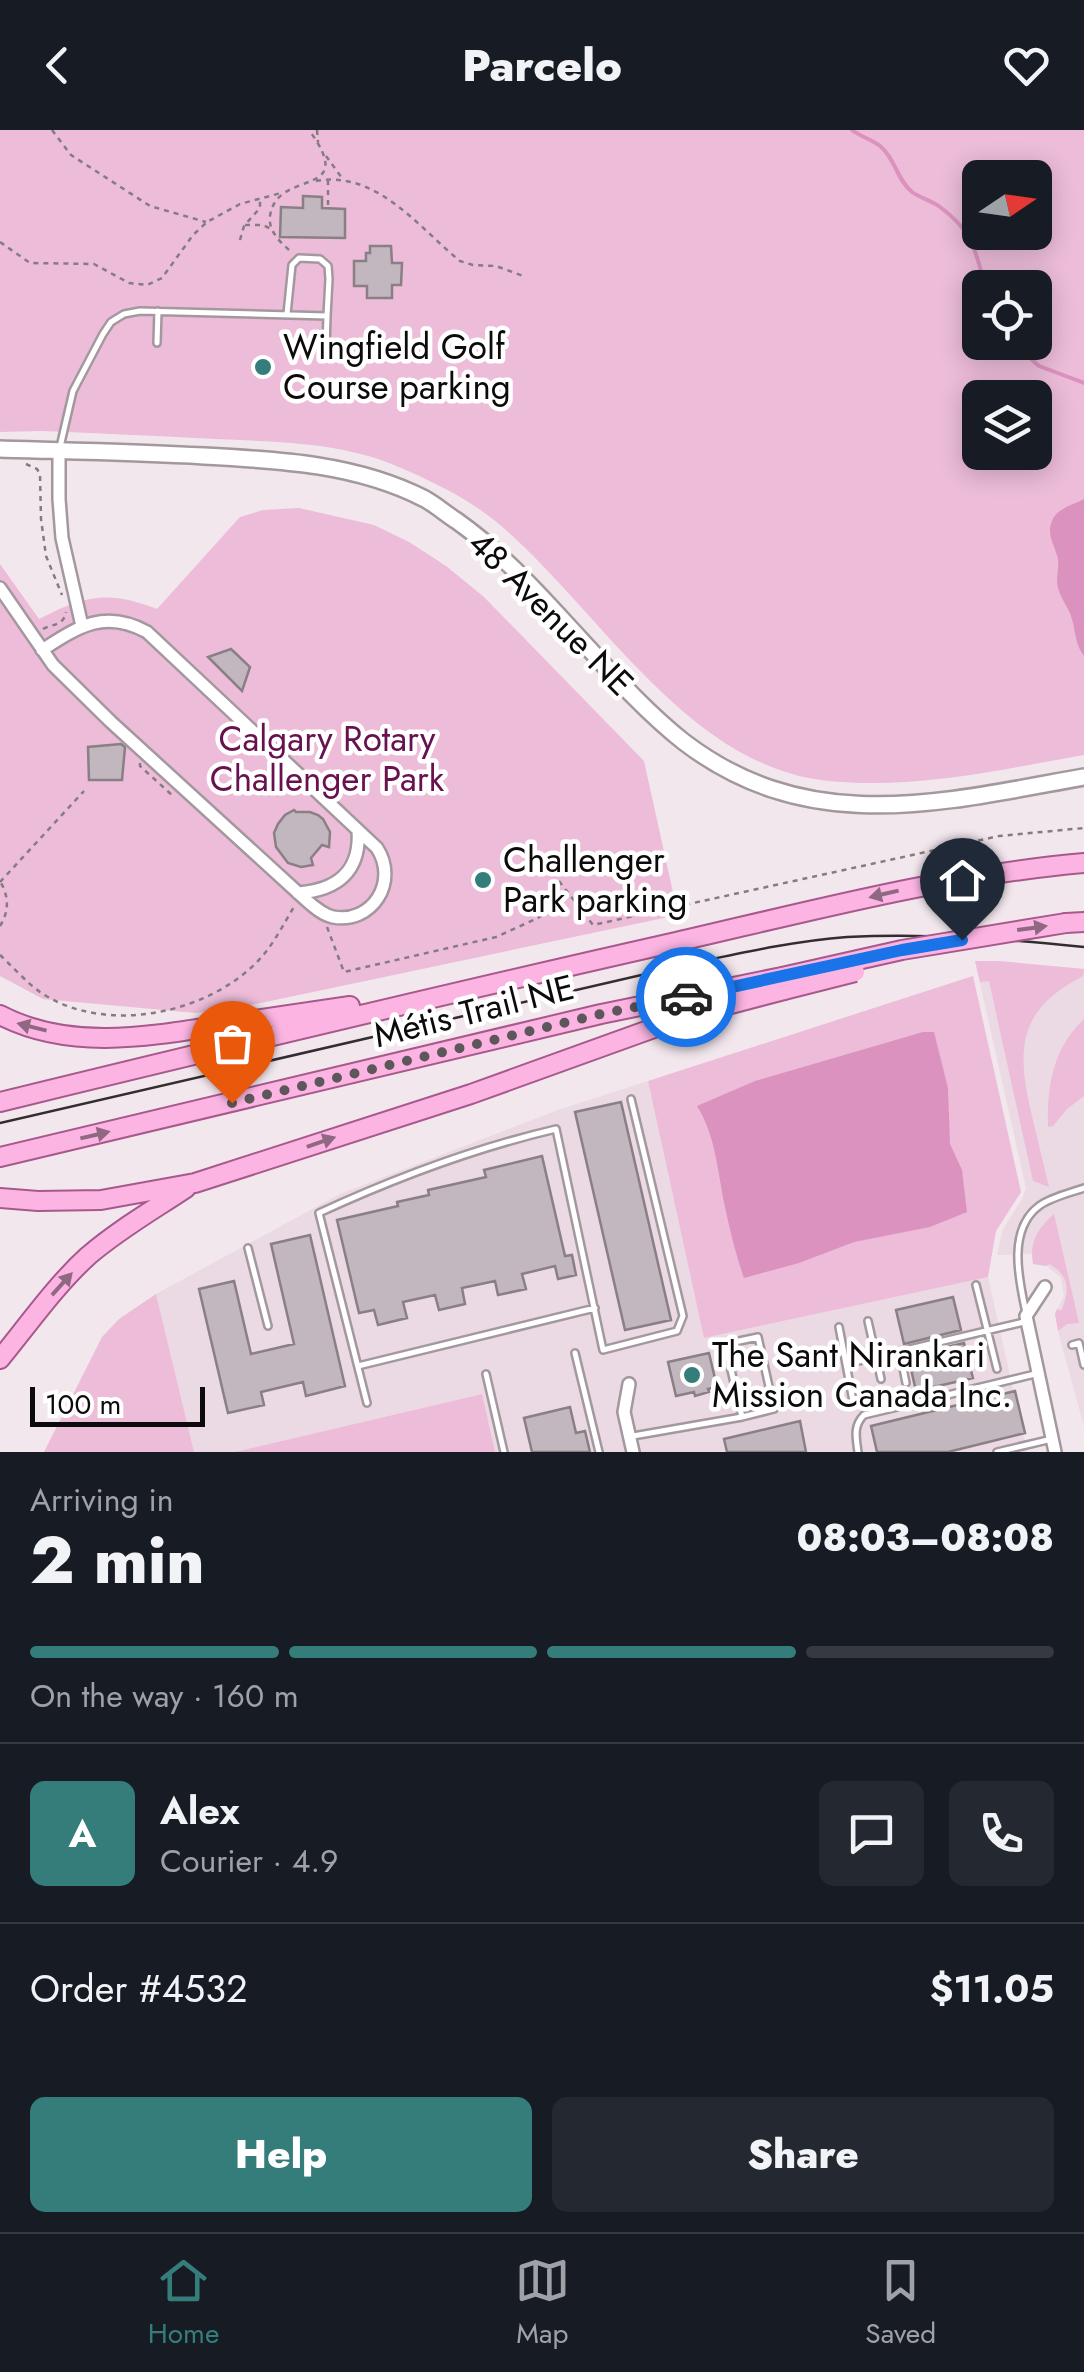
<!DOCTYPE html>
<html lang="en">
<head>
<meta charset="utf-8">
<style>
	body { margin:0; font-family:Jost,sans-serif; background:#242831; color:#f1f3f6; height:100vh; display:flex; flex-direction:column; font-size:38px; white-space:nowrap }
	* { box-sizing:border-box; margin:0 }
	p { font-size:32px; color:#9ea1a6 }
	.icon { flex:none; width:55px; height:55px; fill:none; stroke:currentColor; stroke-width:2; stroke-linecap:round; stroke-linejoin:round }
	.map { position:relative; height:1322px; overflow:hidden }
	.side { display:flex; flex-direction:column; background:#171b24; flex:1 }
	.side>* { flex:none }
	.needle { width:65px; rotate:77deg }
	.buttons { position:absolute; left:962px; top:30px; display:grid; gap:20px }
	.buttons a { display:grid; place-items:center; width:90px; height:90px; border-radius:15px; background:#171b24; box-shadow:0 5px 25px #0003; font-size:50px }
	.scale { position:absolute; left:30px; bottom:25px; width:175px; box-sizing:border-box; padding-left:10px; border:5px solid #0d0a0c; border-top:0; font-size:28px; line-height:35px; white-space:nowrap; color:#0d0a0c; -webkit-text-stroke:8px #fff; paint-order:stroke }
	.pin { position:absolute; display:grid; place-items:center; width:85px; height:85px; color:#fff; margin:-102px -42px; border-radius:50% 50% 50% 0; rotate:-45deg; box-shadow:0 0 10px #0007 }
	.pin .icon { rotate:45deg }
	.courier { position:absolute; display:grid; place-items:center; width:100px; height:100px; margin:-50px; border:8px solid #1a73e8; border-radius:50%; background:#fff; color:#222; box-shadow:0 2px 12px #0007 }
	.overview em { font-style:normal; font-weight:800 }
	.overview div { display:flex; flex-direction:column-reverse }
	.overview { display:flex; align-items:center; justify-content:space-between; height:170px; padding:0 30px }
	h1 { font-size:65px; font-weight:800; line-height:75px }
	.bar { display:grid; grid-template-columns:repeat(4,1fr); gap:15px 10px; align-content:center; height:120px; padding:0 30px }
	.bar i { height:12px; border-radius:8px; background:#363941 }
	.bar .selected { background:#347d7b }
	.bar p { grid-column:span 4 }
	.line { display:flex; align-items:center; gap:25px; padding:0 30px; border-top:2px solid #363941 }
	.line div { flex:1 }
	.round { display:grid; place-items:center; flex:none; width:105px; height:105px; border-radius:15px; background:#242831 }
	.cta { display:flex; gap:20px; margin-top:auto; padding:20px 30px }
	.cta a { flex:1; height:115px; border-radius:15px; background:#347d7b; color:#fff; font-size:40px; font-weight:800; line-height:115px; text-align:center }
	.cta a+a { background:#242831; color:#f1f3f6 }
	header { display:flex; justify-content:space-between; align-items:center; height:130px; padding:0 30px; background:#171b24; font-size:45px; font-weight:800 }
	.tab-bar { display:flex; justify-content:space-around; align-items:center; height:140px; border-top:2px solid #363941; background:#171b24; font-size:28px; color:#9ea1a6 }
	.tab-bar a { display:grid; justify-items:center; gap:5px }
	.tab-bar .selected { color:#347d7b }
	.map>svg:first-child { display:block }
</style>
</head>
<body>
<header><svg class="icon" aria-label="back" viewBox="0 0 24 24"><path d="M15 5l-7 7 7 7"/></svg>Parcelo<svg class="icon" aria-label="heart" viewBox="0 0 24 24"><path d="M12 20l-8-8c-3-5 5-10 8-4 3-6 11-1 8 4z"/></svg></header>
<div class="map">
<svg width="1084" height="1322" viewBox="0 0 1084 1322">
	<rect width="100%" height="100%" fill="#f2e7ed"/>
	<path fill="#ebd9e3" d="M975,831H998L1084,839V1296L1060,1209L1055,1184L1064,1166L1061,1148L1032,1124L997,1125L1003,1099L1022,1069L1026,1058Z
		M648,951L704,1208L988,1147L1027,1322H495L481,1264L235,1322H194L156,1164L340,1064L558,980Z"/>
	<path fill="#ecbcd8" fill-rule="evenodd" d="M0,0H1084V625C997,640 909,661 821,650C685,632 597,477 500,395C473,372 440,355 408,341C348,312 281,312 215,309C157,306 99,303 41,301L0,302ZM980,48H1035V102H980ZM980,158H1035V212H980ZM980,268H1035V322H980Z
		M299,378L374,395L409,412L446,436L484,467L644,631L678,785L256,874L196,883L43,869L0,846V434L39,489C85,465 108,460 157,479L240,387L263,380Z
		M975,831H998L1084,839L1083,846C1019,879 1016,917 1031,982C1037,1007 1043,1032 1049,1057L1033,1051L989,851L980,852Z
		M973,846L1021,1062L996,1101L988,1147L704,1208L648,951Z
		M1084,889V966L1067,979L1053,996L1048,997C1047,955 1053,919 1084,889Z
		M1054,1084L1079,1193L1067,1194L1058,1201L1055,1184L1057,1179L1061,1181C1070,1162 1070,1145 1049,1134L1046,1136L1033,1134C1029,1112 1038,1098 1054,1084Z
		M156,1164L194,1322H44L102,1207L119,1189Z
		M482,1264L495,1322H235Z"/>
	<path fill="#db92bf" d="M1084,369V526C1075,514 1076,503 1072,489C1069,477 1058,466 1057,452C1057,444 1059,437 1058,429C1055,415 1046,405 1052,391C1057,378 1073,375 1084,369Z
		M923,902H934L948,958L950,1014L962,1040L967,1082L930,1097L854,1112L799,1133L744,1148C736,1125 730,1101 725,1077C718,1044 716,1006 697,976L755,951Z"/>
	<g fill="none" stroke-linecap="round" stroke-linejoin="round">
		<path stroke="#db92bf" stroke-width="4" d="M852,0C861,7 871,9 880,16C895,28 897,50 912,62C920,68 931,70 940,77C975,103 974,119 986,158
			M1012,212L1039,236L1084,253"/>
	</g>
	<path fill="#c2b7be" stroke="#897f85" stroke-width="2.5" d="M303,66L322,67V78L345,79V108L280,107L281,77L303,78Z
		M370,116H391L392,133H402L401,155H392V168H367V156H354V131H366V123H370Z
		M231,519L250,537L242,561L208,527Z
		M121,614L125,617L122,650H89L88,617Z
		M294,680L296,682H310L318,685L323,689L330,702L329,717L322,715L311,728L313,735L301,737L288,733L276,717L274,703L278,694L285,685Z
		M621,972L671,1190L625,1200L575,982Z
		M542,1026L565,1126L572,1125L576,1145L558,1149L555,1136L522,1144L526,1159L498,1165L495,1151L462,1158L465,1174L439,1180L435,1165L403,1172L407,1188L378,1195L374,1180L359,1183L337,1090L398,1076L397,1072L429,1065L428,1060L486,1047L484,1040Z
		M310,1105L345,1256L306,1266L303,1252L261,1262L264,1275L228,1283L199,1159L234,1151L251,1224L294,1214L271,1114Z
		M953,1167L961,1200L904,1214L896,1180Z
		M964,1213L973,1248L916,1261L908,1226Z
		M709,1223L717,1257L708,1259L709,1262L695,1266L694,1262L676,1266L668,1232Z
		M1015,1261L1025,1303L948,1322H877L871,1296Z
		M570,1277L576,1303L585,1301L590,1322H532L524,1288Z
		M800,1291L806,1322H727L724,1309Z"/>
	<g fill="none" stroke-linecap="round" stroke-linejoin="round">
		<g stroke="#a3989e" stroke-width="10">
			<path id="lane" d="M157,213L158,181
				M326,217L327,186
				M60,317L73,261L103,204L111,192L124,184L140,181L327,186L329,149L328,136L320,129L299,128L292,135L287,184
				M248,1118L268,1196
				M976,1155L997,1239
				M1026,1183C1019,1150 1007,1100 1039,1076C1051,1067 1070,1063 1084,1058
				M868,1191L881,1249
				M839,1197L846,1234L1024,1192
				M1072,1215L1079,1213L1084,1235
				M575,1223L599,1322
				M900,1223L906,1253
				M846,1234L853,1271
				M358,1236L595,1178
				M486,1244L504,1322
				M367,1273L319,1083C395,1048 475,1018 556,999L603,1220L677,1201L683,1186L631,969
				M633,1306L742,1287L774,1279L758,1207L725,1214L742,1287
				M858,1322C856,1307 853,1296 864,1285L1035,1244
				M997,1322L1052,1309"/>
		</g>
		<g stroke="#a3989e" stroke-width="16">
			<path id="street" d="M59,320V369L62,408L82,496
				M0,458L53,535L111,592L306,770C314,777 323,785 333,787C372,794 399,752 377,718L147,502C105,479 79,496 42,520
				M298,763C338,760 361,741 358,700
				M1045,1157L1026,1186L1055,1322
				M629,1254L624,1282L633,1322"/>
		</g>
		<g stroke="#a3989e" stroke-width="20">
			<path id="secondary" d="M0,319C68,321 136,322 204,326C280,330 357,334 425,369C436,375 446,384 457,391C505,425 542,468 582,511C614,546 647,583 684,612C810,708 943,672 1084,647"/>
		</g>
		<g stroke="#a7598c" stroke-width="22">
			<path id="primary" d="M1066,793L1084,792
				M0,885C71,922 152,906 228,894C269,888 309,882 350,876
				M0,972C225,917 450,863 676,812C811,781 946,745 1084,733
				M0,1027L601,884L782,847
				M0,1068L38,1071L101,1070L195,1053L471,964L693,884L784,860
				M0,1229C28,1195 55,1156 88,1126C118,1100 153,1080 186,1058"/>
		</g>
		<path stroke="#847c80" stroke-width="2.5" stroke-dasharray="5 5" stroke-linecap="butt" d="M52,0L71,25L150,76L206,92
			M317,0L318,12
			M326,26L342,48
			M328,50V78
			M316,51C377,40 418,97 460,131L473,135L496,136L526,147
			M245,95H263L271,99
			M240,110L244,96L260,78V71
			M0,112L30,133L94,134L129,153L147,155L162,148L193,105L207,92L240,74L281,63
			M289,120C279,111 268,100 270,86C277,37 360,70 309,0
			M26,334L37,339L40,344L41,389L46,426L62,465
			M43,499C53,493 63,497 66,482
			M140,633V636L173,666
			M559,751L593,795L999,706L1084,698
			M0,752L84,661
			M0,796C9,782 9,767 1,753
			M327,797L344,842L496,807L538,788L569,766
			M0,825C13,837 26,852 40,862C103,905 204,885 256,833C273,816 283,795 295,775"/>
		<use href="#lane" stroke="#fff" stroke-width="5"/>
		<use href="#street" stroke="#fff" stroke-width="11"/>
		<use href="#secondary" stroke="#fff" stroke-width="15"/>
		<use href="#primary" stroke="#fcb5e3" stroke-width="18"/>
		<path stroke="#322d30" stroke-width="2.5" d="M0,993L689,834C741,823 794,811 847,807C926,803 1005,809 1084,817"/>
		<g stroke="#a7598c" stroke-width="22" stroke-linecap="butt">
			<path id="primary-bridge" d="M782,847L902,820L1066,793
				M784,860L855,842"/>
		</g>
		<use href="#primary-bridge" stroke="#fcb5e3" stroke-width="18"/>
	</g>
	<defs><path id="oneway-solid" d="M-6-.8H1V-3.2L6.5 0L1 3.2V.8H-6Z" transform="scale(2.5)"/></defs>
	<g fill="#906882">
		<use href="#oneway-solid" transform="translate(884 764) rotate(167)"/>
		<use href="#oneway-solid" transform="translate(1032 798) rotate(-8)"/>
		<use href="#oneway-solid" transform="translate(32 897) rotate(-166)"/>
		<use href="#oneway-solid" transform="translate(95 1005) rotate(-13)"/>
		<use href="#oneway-solid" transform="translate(321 1012) rotate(-19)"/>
		<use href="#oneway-solid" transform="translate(62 1154) rotate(-48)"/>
	</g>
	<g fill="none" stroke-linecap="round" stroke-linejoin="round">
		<path stroke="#5d575b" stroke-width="10" stroke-dasharray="0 18" d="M232,973L601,884L686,867"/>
		<path stroke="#1a73e8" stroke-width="12" d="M686,867L902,820L962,810"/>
	</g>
	<g fill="#347d7b" stroke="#fff" stroke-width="4">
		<circle cx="263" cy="237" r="10"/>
		<circle cx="483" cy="750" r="10"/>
		<circle cx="692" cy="1245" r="10"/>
	</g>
	<g text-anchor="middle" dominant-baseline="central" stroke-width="9" stroke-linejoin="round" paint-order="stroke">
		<g font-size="35" fill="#0d0a0c" stroke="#fff" text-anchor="start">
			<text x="283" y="217">Wingfield Golf<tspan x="283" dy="40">Course parking</tspan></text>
			<text x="503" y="730">Challenger<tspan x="503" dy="40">Park parking</tspan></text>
			<text x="712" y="1225">The Sant Nirankari<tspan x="712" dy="40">Mission Canada Inc.</tspan></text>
		</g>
		<g font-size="35" fill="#0d0a0c" stroke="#fff">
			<text transform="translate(551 483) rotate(45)">48 Avenue NE</text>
			<text transform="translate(474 881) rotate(-14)">Métis Trail NE</text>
		</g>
		<g font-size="35" fill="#67114f" stroke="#fff">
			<text x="327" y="609">Calgary Rotary<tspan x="327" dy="40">Challenger Park</tspan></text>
		</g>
	</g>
</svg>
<div class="buttons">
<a><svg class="needle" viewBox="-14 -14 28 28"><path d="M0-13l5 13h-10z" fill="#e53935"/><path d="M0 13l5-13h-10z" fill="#9ea1a6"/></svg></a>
<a><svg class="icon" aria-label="locate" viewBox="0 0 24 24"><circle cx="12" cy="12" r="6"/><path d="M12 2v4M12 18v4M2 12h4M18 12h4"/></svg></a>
<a><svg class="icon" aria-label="layers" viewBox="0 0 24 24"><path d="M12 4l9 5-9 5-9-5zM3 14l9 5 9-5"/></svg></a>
</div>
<div class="scale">100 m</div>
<div class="pin" style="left:232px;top:973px;background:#ea580c"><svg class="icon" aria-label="bag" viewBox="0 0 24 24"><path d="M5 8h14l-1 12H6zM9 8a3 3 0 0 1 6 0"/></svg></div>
<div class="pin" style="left:962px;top:810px;background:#1f2937"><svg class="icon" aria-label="home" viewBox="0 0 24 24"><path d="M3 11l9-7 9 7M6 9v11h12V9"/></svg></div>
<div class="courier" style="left:686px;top:867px"><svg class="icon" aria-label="car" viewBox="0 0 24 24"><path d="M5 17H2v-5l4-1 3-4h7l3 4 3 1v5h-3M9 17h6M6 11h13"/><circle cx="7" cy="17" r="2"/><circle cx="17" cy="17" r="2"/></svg></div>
</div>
<section class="side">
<div class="overview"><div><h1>2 min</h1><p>Arriving in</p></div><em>08:03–08:08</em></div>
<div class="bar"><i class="selected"></i><i class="selected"></i><i class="selected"></i><i></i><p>On the way · 160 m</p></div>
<div class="line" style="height:180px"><b class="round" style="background:#347d7b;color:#fff">A</b><div><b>Alex</b><p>Courier · 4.9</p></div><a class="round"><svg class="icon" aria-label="chat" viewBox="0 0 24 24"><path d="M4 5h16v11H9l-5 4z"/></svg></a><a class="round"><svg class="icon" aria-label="phone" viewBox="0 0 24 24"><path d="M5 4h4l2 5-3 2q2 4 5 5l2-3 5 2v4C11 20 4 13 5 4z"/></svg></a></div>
<div class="line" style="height:130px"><div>Order #4532</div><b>$11.05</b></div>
<div class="cta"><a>Help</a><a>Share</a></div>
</section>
<nav class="tab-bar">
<a class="selected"><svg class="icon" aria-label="home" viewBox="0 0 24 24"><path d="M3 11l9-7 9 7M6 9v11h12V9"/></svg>Home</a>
<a><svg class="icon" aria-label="map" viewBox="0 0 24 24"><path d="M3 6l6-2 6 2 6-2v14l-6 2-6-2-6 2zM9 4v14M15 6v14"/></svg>Map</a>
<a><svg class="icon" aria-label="saved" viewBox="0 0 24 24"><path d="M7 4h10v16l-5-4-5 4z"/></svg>Saved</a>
</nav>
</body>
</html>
